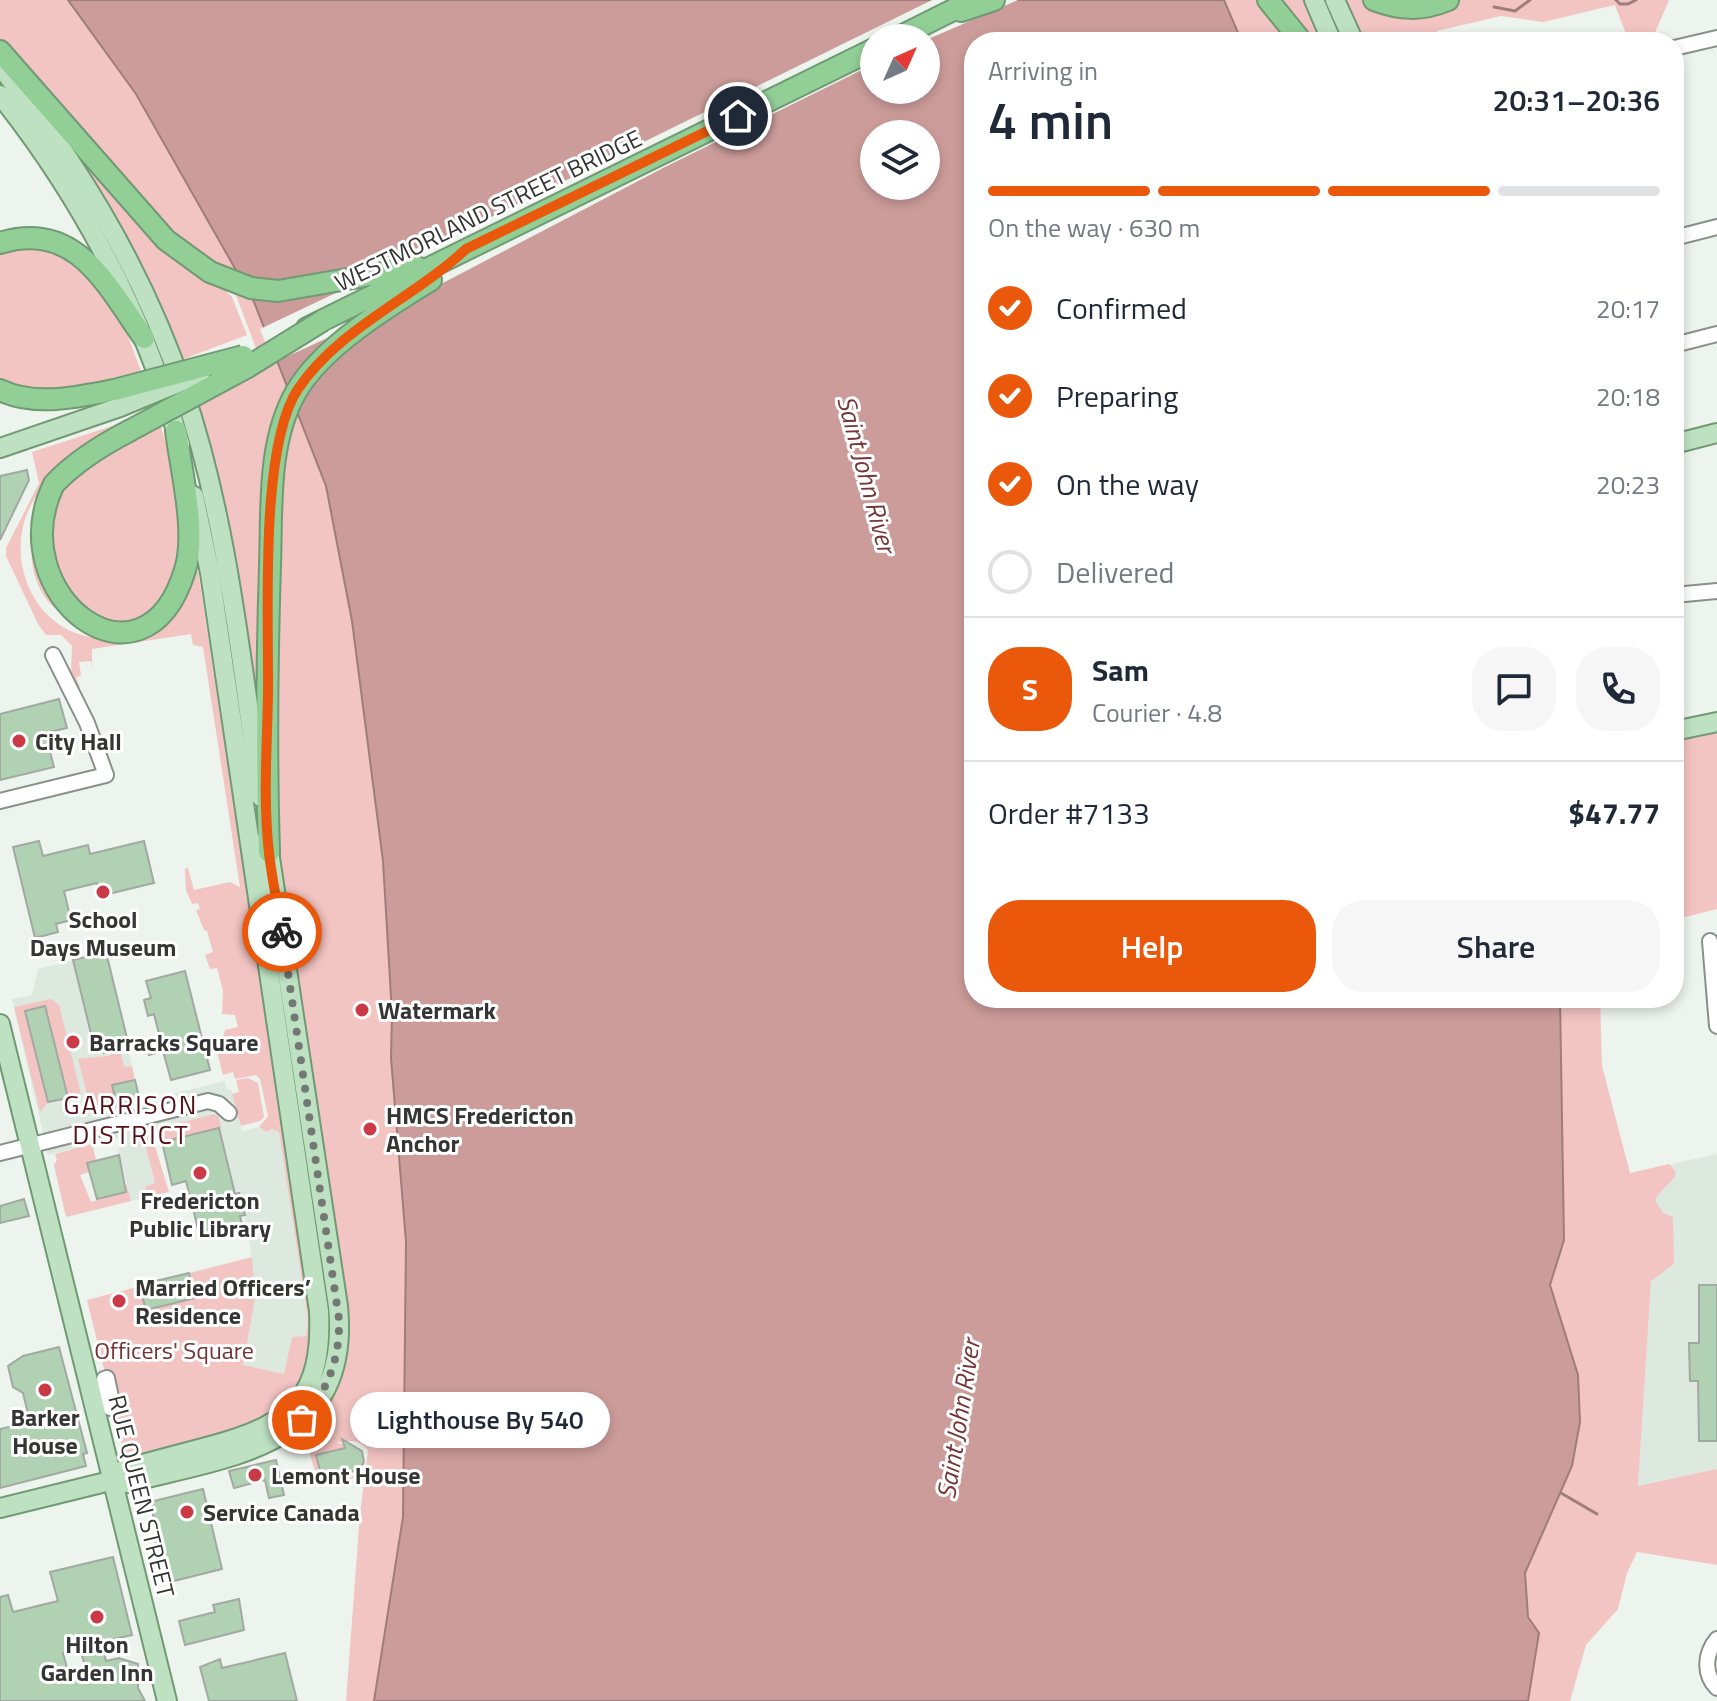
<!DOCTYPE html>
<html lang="en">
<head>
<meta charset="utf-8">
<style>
	body { margin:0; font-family:"Titillium Web",sans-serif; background:#f6f6f7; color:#1f2937; height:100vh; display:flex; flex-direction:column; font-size:30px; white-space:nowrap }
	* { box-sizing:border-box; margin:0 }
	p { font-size:26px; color:#747a83 }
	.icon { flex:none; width:44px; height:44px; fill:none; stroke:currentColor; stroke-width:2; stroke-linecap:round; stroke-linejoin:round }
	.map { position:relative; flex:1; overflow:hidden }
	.details { position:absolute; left:964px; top:32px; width:720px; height:976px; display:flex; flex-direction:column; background:#fff; border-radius:32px; box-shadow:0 4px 12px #0003 }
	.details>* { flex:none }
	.needle { width:52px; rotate:45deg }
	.controls { position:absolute; left:860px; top:24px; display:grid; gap:16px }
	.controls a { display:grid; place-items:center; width:80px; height:80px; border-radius:50%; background:#fff; box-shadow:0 4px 12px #0003; font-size:40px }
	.pin { position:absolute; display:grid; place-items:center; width:68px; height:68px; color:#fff; margin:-34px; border:4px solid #fff; border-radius:50%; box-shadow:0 2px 8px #0007 }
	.courier { position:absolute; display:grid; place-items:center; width:80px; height:80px; margin:-40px; border:6px solid #ea580c; border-radius:50%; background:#fff; color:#222; box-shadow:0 2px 10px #0007 }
	.bubble { position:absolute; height:56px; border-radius:28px; background:#fff; box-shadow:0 4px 12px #0003; font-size:26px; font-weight:600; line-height:56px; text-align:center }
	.overview em { font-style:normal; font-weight:600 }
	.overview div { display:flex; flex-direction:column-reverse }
	.overview { display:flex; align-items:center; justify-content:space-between; height:136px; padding:0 24px }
	h1 { font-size:52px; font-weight:600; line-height:60px }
	.bar { display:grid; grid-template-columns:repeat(4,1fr); gap:12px 8px; align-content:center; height:96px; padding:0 24px }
	.bar i { height:10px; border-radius:6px; background:#e0e1e3 }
	.bar .selected { background:#ea580c }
	.bar p { grid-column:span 4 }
	.line { display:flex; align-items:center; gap:20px; padding:0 24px; border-top:2px solid #e0e1e3 }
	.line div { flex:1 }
	.round { display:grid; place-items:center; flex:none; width:84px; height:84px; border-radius:32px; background:#f6f6f7 }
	ol { padding:0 24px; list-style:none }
	li { display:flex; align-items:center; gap:24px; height:88px }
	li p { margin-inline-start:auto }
	li .icon { padding:8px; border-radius:50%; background:#ea580c; color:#fff; stroke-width:4 }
	li:last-child { color:#747a83 }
	li i { width:44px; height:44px; border:4px solid #e0e1e3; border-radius:50% }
	.button { display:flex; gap:16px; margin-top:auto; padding:16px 24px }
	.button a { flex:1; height:92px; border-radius:32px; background:#ea580c; color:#fff; font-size:32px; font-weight:600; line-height:92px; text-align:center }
	.button a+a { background:#f6f6f7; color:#1f2937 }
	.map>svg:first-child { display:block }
</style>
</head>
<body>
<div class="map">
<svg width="1717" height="1701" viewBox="0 0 1717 1701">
	<rect width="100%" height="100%" fill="#edf4ed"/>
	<path fill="#dde9de" d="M106,952L135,1080L112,1086L117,1107L225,1081L227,1090L231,1089L242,1131L259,1127L267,1132L272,1129L279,1131L308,1319L306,1336L292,1338L284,1374L243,1366L189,1273L252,1257L240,1193L235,1194L214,1114L133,1134L145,1144L155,1184L145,1187L147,1197L131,1201L118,1151L123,1137L48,1155L12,999L32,995L38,969Z
		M1717,1154V1469L1638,1487L1651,1281L1631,1173Z"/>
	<path fill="#f2c4c2" d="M0,0H68L136,94L254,302L326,486L352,621L383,861L392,1014L391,1058L406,1242L403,1517L374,1701H346L360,1514L368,1450C358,1439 350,1440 336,1443L343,1444L345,1449L317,1457L322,1478L345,1470L355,1477L348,1481L342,1478L337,1486C310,1483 311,1452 305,1429L321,1410L339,1376L272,783L196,403L263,367L231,282L173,235L0,40Z
		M1224,0H1669L1654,35L1629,42L1615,5L1543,22L1501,16L1437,31L1439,42H1242Z
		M60,130L232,297L247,335L181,360Z
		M35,244L81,264L122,320L141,371L101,381V386L42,394L0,383V249Z
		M160,423C170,460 188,509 183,549C182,558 175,568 171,577C168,584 166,593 162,599C143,629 96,630 67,616C27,597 22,537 46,504C75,466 119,445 160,423Z
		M112,426L115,432C86,453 51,472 32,503C0,562 39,642 109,638C118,638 131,637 139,632C152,623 178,586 190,571H198L313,1325L314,1347L296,1392L268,1418L211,1437L126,1459L87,1300L252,1257L255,1298L243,1365L284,1374L292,1337L306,1336L308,1319L279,1132L272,1129L267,1132L259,1127L268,1116L260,1079L256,1075L235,1079L233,1072L223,1075L215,1044L223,1038L225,1030L238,1027L235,1015L222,1014L223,991L217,968L210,969L205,955L213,952L207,931L204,930L196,910L200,909L198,903L192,904L186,890L185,869L188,868L194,890L230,882L240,887L203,647L193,645L191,634L92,649V668L91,661L79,662L81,675L76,678L80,687L77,688L71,673L72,646L61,635H46L38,624L6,556V548L39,483L32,452Z
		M1717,722V909L1674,920V731Z
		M1560,998H1600L1602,1066L1630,1173L1669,1164L1676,1172C1674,1183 1660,1189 1655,1200L1663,1213L1673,1217L1674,1264L1651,1281L1638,1486L1717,1469V1565L1637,1552L1627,1573L1618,1609L1586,1645L1570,1701H1528L1525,1574L1572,1466L1578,1375L1550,1284L1564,1240Z
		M51,999L59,1005L81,1094L68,1098L45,1007L25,1012L48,1102L40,1112L14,1007Z
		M120,1049L124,1067L132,1066L135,1080L112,1086L117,1106L140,1102L92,1114L78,1059L108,1056Z
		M248,1078L258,1083L264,1117L260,1121L241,1126L232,1094L239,1092L236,1080Z
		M214,1114L219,1117L221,1128L161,1143L155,1129Z
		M150,1130L169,1192L147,1197L145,1187L155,1183L145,1145L136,1146L133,1134Z
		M92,1144L96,1160L87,1163L89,1172L80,1175L91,1202L126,1192V1183L131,1201L66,1217L54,1165L57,1160L55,1154Z"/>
	<path fill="#cc9c9a" stroke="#9e7d7b" stroke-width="2" fill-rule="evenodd" d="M68,0H1224L1242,42H974V998H1560L1564,1240L1550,1285L1578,1375L1580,1422L1572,1466L1525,1573L1528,1617L1539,1633L1528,1701H374L403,1517L406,1242L391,1058L392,1014L383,861L352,621L326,486L254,302L136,94ZM874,38H926V90H874ZM874,134H926V186H874Z"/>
	<path fill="#edf4ed" d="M932,0H1018L926,40L874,38V64L665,167L416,297L273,363L260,329L342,290L284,299L259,280L280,282L338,273L421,247L471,227Z"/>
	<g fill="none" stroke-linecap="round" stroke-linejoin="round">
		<path stroke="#9e7d7b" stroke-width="3" d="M1616,0L1620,4H1628L1636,0
			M1494,7L1515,11L1530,0
			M1561,1493L1597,1514"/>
	</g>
	<path fill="#b0d2b2" stroke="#a2a8a2" stroke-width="2" fill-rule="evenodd" d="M27,470L29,480L0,540V476Z
		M59,699L67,728L45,733L54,767L0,780V714Z
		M39,841L43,856L88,845L90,854L144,841L154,883L100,896L97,883L64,891L71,920L56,924L58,932L35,938L13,847Z
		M106,952L127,1038L118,1040L120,1049L104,1053L102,1044L94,1046L73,960Z
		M185,971L210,1070L171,1080L163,1051L149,1055L146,1042L160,1038L154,1014L148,1016L144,1000L151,998L146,981Z
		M45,1006L68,1098L48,1102L25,1011Z
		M135,1080L140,1101L117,1106L112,1085Z
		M219,1128L235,1194L239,1193L245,1215L240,1216L242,1223L207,1234L199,1233L186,1181L172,1185L162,1142Z
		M119,1155L126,1192L97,1199L87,1163Z
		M24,1199L29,1216L0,1223V1206Z
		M189,1273L195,1298L146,1310L139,1285Z
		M1699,1285H1717V1441H1699L1698,1381H1690L1689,1343H1699Z
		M59,1347L87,1453L83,1454L86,1466L0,1488V1429L30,1422L23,1393L13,1387L8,1366L23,1356Z
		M342,1439L362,1451L364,1462L359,1470L322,1478L316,1455L345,1448Z
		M276,1460L284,1495L269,1498L265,1480L234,1488L229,1471Z
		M203,1489L222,1569L170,1582L161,1548L158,1550L154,1536L158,1535L150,1502Z
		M113,1557L132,1635L101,1642L106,1661L119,1658L138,1664V1688L145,1701H0V1597L8,1595L13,1612L58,1601L50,1572ZM80,1649L85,1666L68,1671L63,1653Z
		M239,1599L244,1630L185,1645L179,1621L215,1612L213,1605Z
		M285,1653L297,1701H209L200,1667L220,1659L222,1668Z"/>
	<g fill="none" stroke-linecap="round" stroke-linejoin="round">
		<g stroke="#89908a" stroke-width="18">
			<path id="minor" d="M1674,48L1717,38
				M1674,238L1717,227
				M1674,345L1717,334
				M1674,595L1717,591
				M0,801L106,775L87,723L53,655
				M1710,941L1717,1026
				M0,1153L208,1101L219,1104L229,1113
				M107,1378L113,1407L110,1408L104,1379Z
				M1717,1639C1705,1653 1703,1674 1717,1688"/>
		</g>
		<g stroke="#719974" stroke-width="22">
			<path id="major" d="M1314,0L1332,42
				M1335,0L1354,42
				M0,66C79,164 144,272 184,392C228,522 241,662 261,797
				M0,95C82,198 144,317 180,444
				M1674,444L1717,433
				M0,448L120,407
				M1674,731L1717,722
				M0,1024L167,1701
				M114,1480L124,1469C154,1461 184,1453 214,1445C293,1423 323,1396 319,1311L210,573L194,496
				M0,1508L114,1480L127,1483C231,1456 352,1448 338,1306L267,838"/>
		</g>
		<g stroke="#719974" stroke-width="24">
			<path id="highway" d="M1268,0L1302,42
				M1374,0C1400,10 1422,11 1448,0
				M961,11L994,0
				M897,38L973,0
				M0,51L166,240L210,272L251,288L278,291L417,267
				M0,243C76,219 107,286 144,338
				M307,328L874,49
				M0,390C35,407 78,397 114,390
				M129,431C102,445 75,462 54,484C0,595 144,705 185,570C197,532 181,471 176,431
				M269,852C266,756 267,661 270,565C272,509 267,443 296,392C322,347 387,307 431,280"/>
		</g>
		<use href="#minor" stroke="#fff" stroke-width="14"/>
		<use href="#major" stroke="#bee2c1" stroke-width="18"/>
		<use href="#highway" stroke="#92cf97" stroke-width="20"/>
		<g stroke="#719974" stroke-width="22" stroke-linecap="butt">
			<path id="major-bridge" d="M120,407L200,374"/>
		</g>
		<g stroke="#719974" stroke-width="24" stroke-linecap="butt">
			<path id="highway-bridge" d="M114,390L243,356
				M129,431L246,368L322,321"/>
		</g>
		<use href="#major-bridge" stroke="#bee2c1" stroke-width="18"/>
		<use href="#highway-bridge" stroke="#92cf97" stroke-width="20"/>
	</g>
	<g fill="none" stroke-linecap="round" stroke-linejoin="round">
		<path stroke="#747874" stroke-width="8" stroke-dasharray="0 14.4" d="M282,932L339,1319C340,1359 328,1390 302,1420"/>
		<path stroke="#ea580c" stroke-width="10" d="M282,932C278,906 272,880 269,853C263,801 267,747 268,695C269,621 259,447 298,389C339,328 414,298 466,249L738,116"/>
	</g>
	<g fill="#c93946" stroke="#fff" stroke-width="3">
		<circle cx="19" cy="741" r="8"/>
		<circle cx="103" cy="892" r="8"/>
		<circle cx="362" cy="1010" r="8"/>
		<circle cx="73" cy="1042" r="8"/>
		<circle cx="370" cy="1129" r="8"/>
		<circle cx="200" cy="1173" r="8"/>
		<circle cx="119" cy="1301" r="8"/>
		<circle cx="45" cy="1390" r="8"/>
		<circle cx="255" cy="1475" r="8"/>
		<circle cx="187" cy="1512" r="8"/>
		<circle cx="97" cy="1617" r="8"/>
	</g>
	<g text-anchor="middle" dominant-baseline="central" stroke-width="6" stroke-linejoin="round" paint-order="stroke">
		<g font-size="24" fill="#333633" stroke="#fff">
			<text transform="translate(488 210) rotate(-26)">WESTMORLAND STREET BRIDGE</text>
			<text transform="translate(142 1496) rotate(76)">RUE QUEEN STREET</text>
		</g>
		<g font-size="24" font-weight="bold" fill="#333633" stroke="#fff" text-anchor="start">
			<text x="35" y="741">City Hall</text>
			<text x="103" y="919" text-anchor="middle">School<tspan x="103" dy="28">Days Museum</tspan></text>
			<text x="378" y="1010">Watermark</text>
			<text x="89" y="1042">Barracks Square</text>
			<text x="386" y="1115">HMCS Fredericton<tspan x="386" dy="28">Anchor</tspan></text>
			<text x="200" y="1200" text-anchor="middle">Fredericton<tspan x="200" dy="28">Public Library</tspan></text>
			<text x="135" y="1287">Married Officers’<tspan x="135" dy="28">Residence</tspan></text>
			<text x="45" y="1417" text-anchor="middle">Barker<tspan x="45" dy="28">House</tspan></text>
			<text x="271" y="1475">Lemont House</text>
			<text x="203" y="1512">Service Canada</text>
			<text x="97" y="1644" text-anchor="middle">Hilton<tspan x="97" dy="28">Garden Inn</tspan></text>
		</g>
		<g font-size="24" fill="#723435" stroke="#fff">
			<text x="174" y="1350">Officers' Square</text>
		</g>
		<g font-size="26" font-style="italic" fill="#743637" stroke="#fff">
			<text transform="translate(867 474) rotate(75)">Saint John River</text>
			<text transform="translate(958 1419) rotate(-81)">Saint John River</text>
		</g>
		<g font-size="26" letter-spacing="2" fill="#551017" stroke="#fff">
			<text x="131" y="1104">GARRISON<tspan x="131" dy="30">DISTRICT</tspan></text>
		</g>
	</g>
</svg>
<div class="controls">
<a><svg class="needle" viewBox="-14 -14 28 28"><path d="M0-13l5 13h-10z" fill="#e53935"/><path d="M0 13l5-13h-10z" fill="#747a83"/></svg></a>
<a><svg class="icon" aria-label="layers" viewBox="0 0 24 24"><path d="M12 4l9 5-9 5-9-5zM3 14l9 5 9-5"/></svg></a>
</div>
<div class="pin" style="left:302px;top:1420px;background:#ea580c"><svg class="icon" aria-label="bag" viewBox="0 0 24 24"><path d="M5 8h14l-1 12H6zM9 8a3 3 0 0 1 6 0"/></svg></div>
<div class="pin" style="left:738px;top:116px;background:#1f2937"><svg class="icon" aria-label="home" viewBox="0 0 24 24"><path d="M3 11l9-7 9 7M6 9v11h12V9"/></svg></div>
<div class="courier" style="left:282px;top:932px"><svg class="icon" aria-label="bike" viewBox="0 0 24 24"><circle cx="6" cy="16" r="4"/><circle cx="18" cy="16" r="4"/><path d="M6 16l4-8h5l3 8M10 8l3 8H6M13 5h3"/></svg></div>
<div class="bubble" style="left:350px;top:1392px;width:260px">Lighthouse By 540</div>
<section class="details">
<div class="overview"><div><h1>4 min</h1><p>Arriving in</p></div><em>20:31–20:36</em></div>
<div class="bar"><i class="selected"></i><i class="selected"></i><i class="selected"></i><i></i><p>On the way · 630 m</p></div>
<ol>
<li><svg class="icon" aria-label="check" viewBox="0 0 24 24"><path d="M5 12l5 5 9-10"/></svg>Confirmed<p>20:17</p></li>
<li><svg class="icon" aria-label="check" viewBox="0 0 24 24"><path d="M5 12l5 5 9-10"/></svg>Preparing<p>20:18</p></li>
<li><svg class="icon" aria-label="check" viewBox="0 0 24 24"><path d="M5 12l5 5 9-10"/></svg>On the way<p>20:23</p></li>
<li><i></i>Delivered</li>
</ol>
<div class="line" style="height:144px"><b class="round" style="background:#ea580c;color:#fff">S</b><div><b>Sam</b><p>Courier · 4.8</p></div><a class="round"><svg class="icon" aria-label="chat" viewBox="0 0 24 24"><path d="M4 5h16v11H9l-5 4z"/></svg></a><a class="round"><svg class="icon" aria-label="phone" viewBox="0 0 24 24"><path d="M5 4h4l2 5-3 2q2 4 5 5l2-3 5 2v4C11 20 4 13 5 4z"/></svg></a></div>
<div class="line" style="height:104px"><div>Order #7133</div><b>$47.77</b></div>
<div class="button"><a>Help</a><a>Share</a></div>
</section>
</div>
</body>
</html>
